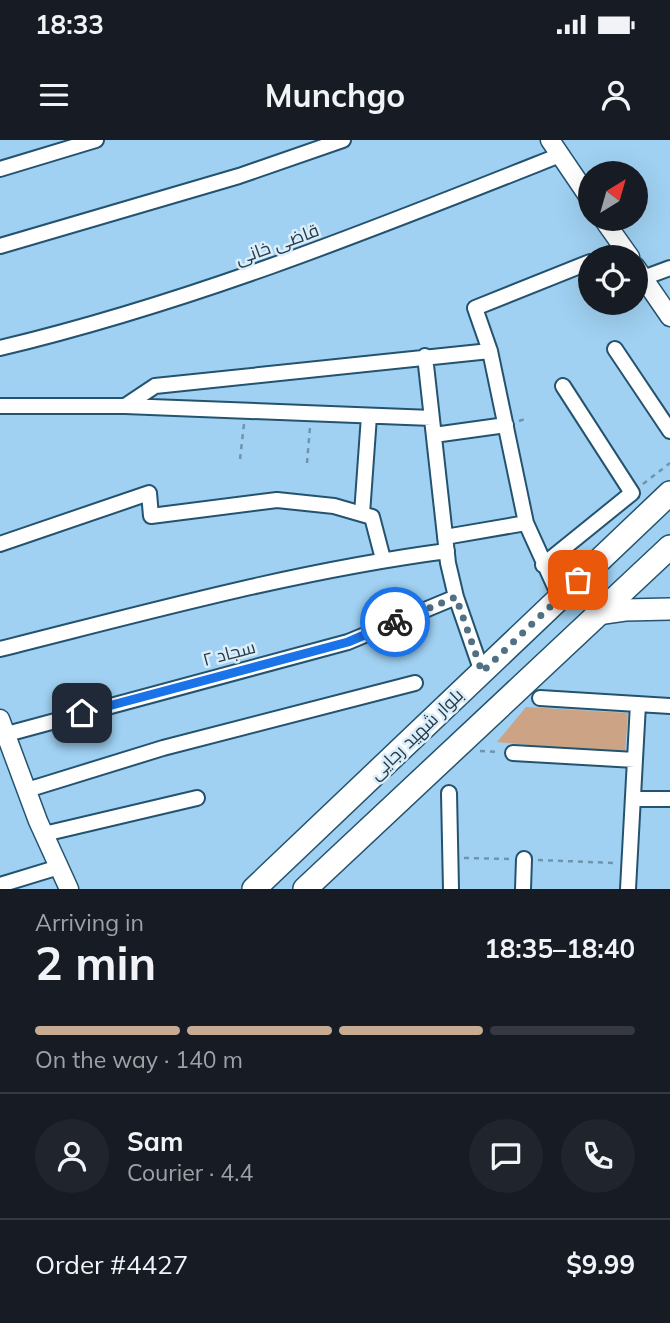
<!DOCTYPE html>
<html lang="en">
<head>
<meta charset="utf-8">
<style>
	body { margin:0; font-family:Mulish,Cairo,sans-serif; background:#20242c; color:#f1f3f6; height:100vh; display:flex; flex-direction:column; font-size:26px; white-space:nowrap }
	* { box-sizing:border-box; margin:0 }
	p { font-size:23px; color:#9ea1a6 }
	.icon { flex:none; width:38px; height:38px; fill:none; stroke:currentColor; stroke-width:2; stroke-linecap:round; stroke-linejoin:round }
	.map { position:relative; height:749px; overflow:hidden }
	.side { display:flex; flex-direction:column; background:#171b24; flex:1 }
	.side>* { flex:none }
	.needle { width:46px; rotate:37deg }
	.tools { position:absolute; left:578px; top:21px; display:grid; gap:14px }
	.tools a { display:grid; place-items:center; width:70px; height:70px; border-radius:50%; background:#171b24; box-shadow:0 7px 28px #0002; font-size:35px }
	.pin { position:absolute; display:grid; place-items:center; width:60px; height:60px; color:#fff; margin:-30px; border-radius:14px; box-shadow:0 4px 10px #0006 }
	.courier { position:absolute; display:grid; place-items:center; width:70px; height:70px; margin:-35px; border:5px solid #1a73e8; border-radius:50%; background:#fff; color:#222; box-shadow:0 2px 9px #0007 }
	.summary em { font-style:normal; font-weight:700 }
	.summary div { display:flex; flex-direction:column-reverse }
	.summary { display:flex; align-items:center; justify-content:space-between; height:119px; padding:0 35px }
	h1 { font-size:46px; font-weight:700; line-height:52px }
	.bar { display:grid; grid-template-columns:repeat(4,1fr); gap:10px 7px; align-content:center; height:84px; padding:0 35px }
	.bar i { height:9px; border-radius:5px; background:#363941 }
	.bar .on { background:#c7ab93 }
	.bar p { grid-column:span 4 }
	.line { display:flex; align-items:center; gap:18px; padding:0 35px; border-top:2px solid #363941 }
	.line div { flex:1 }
	.round { display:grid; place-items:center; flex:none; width:74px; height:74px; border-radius:37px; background:#20242c }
	.status { display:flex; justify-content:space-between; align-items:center; height:49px; padding:0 35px; background:#171b24; direction:ltr }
	.status svg { height:19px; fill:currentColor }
	header { display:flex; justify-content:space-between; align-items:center; height:91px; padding:0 35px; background:#171b24; font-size:32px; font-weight:700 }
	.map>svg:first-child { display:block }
</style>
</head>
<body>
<div class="status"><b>18:33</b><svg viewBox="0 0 49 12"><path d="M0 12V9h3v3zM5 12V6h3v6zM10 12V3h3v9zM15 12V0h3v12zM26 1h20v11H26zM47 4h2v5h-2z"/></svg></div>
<header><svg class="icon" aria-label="menu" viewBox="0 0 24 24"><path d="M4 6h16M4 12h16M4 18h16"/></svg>Munchgo<svg class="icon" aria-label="person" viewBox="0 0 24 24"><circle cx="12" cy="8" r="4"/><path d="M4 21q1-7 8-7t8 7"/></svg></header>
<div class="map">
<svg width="670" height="749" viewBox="0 0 670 749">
	<rect width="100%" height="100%" fill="#a0d1f2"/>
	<path fill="#cca385" d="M526,567L628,573L625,614L497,602Z"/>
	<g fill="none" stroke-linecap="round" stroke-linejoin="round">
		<g stroke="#24536f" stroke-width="18">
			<path id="minor" d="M0,29L96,0
				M0,106L239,36L343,0
				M602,117L624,109
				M643,138L670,128
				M0,208C193,162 376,88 560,15
				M615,209L670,291
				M425,216L448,423L456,457L482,532
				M0,266H125L432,278
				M125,266L155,246L490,211
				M434,295L506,285
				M362,374L369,276
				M445,397L526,383
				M0,404L149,353L151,376L277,360L334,366L372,377L383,419
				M543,425L632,353L563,246
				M560,458L526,383L490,211L475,168L590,122
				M0,509C148,472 295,431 447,411
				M540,558L670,566
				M7,594L348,502L456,457
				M513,613L635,620
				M27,650L163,608L415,543
				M449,653L451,749
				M633,659H670
				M44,694L197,658
				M0,745L59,727
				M523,749L524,719
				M628,749L638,564"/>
		</g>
		<g stroke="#24536f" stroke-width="21">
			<path id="tertiary" d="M550,0L590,59
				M603,79L630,117
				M635,126L670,177
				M0,579L38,681L69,749"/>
		</g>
		<g stroke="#24536f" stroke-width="24">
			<path id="primary" d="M597,474L625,470L670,469"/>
		</g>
		<g stroke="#24536f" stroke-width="26">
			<path id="trunk" d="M254,749L670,353
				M305,749L670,407"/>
		</g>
		<path stroke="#6f94ad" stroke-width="2.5" stroke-dasharray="5 5" stroke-linecap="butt" d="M519,281L528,278
			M240,319L244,284
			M307,323L310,287
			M643,344L670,323
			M480,611L498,612
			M464,718L510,719
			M538,720L615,723"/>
		<use href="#minor" stroke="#fff" stroke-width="14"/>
		<use href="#tertiary" stroke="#fff" stroke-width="18"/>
		<use href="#primary" stroke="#fff" stroke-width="21"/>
		<use href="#trunk" stroke="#fff" stroke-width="23"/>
	</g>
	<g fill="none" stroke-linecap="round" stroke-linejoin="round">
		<path stroke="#517084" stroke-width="7" stroke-dasharray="0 12.6" d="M395,482L456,457L482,532L578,440"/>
		<path stroke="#1a73e8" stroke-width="9" d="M82,573L348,502L395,482"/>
	</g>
	<g text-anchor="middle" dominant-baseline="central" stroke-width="5" stroke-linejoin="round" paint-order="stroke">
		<g font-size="18" fill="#273b48" stroke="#daedfb">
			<text transform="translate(277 104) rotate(-20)">قاضی خانی</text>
			<text transform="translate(229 513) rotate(-15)">سجاد ۲</text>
			<text transform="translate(416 594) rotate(-44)">بلوار شهید رجایی</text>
		</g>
	</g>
</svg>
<div class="tools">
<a><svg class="needle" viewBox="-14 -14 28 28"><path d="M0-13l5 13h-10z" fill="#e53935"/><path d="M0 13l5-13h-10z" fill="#9ea1a6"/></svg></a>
<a><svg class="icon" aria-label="locate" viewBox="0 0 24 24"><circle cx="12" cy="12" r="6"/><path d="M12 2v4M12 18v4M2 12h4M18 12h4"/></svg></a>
</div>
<div class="pin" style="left:578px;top:440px;background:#ea580c"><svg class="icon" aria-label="bag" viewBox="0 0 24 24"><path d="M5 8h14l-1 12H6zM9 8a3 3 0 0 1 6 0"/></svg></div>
<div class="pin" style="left:82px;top:573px;background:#1f2937"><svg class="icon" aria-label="home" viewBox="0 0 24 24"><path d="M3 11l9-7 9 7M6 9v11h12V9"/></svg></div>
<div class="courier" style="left:395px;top:482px"><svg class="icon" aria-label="bike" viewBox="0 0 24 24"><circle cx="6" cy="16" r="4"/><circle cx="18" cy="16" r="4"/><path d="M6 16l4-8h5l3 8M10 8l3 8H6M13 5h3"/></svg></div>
</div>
<section class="side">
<div class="summary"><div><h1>2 min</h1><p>Arriving in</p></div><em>18:35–18:40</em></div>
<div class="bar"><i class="on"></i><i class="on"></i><i class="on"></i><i></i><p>On the way · 140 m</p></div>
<div class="line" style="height:126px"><a class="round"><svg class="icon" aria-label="person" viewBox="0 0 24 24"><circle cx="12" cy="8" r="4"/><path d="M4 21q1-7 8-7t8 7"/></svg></a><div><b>Sam</b><p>Courier · 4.4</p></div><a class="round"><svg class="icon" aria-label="chat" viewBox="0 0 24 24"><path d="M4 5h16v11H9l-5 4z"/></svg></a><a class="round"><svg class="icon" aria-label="phone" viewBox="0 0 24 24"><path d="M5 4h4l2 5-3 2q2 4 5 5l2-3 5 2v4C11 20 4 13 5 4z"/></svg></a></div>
<div class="line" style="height:91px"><div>Order #4427</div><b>$9.99</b></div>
</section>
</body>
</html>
